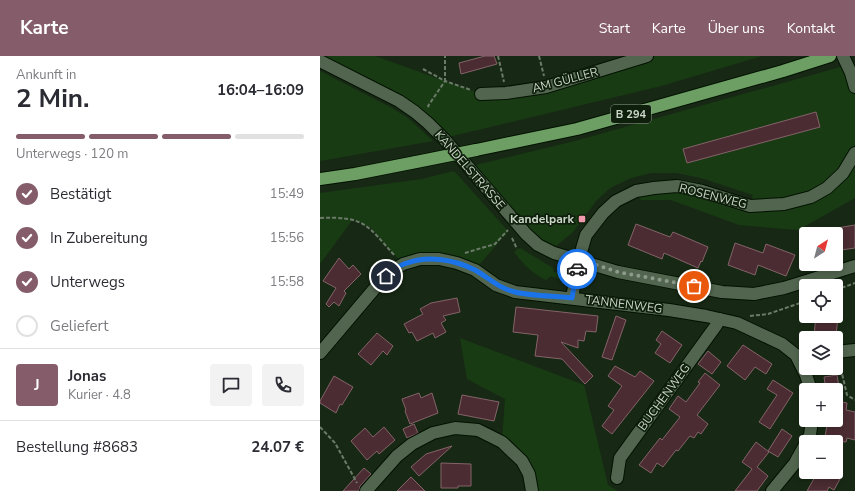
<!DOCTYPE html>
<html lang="de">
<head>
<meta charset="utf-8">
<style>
	body { margin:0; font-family:"Nunito Sans",sans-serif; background:#f2f2f3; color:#2b2b33; height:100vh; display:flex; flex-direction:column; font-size:15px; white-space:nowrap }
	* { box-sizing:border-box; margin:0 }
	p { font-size:13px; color:#7c7c81 }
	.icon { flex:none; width:22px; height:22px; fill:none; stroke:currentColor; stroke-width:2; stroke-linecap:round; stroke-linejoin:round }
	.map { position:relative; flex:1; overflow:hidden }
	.panel { display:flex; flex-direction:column; background:#fff; width:320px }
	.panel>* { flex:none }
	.needle { width:26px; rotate:36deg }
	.buttons { position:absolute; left:479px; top:171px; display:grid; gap:8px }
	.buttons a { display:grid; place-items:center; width:44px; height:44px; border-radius:4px; background:#fff; box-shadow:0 2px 6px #0003; font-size:20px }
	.pin { position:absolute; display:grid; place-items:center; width:34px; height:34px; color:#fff; margin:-17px; border:2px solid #fff; border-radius:50%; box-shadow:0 1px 4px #0007 }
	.courier { position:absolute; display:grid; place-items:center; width:40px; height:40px; margin:-20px; border:3px solid #1a73e8; border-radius:50%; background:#fff; color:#222; box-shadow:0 1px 5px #0007 }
	.summary em { font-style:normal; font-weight:700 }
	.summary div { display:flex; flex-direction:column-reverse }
	.summary { display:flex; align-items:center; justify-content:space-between; height:68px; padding:0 16px }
	h1 { font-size:26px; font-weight:700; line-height:30px }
	.bar { display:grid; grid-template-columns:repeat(4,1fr); gap:6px 4px; align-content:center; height:48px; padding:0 16px }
	.bar i { height:5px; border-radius:3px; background:#e1e1e2 }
	.bar .selected { background:#855d6a }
	.bar p { grid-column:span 4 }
	.line { display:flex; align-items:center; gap:10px; padding:0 16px; border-top:1px solid #e1e1e2 }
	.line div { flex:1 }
	.round { display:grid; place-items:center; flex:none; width:42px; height:42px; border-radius:4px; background:#f2f2f3 }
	ol { padding:0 16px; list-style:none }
	li { display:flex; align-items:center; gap:12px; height:44px }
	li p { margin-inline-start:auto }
	li .icon { padding:4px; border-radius:50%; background:#855d6a; color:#fff; stroke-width:4 }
	li:last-child { color:#7c7c81 }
	li i { width:22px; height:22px; border:2px solid #e1e1e2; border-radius:50% }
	header { display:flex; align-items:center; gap:24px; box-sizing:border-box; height:56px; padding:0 20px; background:#855d6a; color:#fff }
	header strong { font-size:19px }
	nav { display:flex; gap:22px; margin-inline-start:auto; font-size:14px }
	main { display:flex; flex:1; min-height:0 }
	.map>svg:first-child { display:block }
</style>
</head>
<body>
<header>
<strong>Karte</strong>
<nav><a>Start</a><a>Karte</a><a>Über uns</a><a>Kontakt</a></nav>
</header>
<main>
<section class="panel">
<div class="summary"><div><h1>2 Min.</h1><p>Ankunft in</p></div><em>16:04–16:09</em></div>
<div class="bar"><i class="selected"></i><i class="selected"></i><i class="selected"></i><i></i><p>Unterwegs · 120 m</p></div>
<ol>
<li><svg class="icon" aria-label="check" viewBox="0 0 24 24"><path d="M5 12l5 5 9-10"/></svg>Bestätigt<p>15:49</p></li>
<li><svg class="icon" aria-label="check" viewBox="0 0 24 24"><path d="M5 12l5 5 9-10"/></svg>In Zubereitung<p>15:56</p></li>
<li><svg class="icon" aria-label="check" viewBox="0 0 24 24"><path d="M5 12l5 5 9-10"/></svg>Unterwegs<p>15:58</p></li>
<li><i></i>Geliefert</li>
</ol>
<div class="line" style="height:72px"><b class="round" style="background:#855d6a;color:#fff">J</b><div><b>Jonas</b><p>Kurier · 4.8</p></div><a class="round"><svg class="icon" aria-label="chat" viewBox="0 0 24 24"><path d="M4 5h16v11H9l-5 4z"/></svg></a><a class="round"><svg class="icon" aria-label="phone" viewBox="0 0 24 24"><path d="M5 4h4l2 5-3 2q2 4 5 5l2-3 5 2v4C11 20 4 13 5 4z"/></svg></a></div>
<div class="line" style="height:52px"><div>Bestellung #8683</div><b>24.07 €</b></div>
</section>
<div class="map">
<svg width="535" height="435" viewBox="0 0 535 435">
	<rect width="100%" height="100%" fill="#172914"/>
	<path fill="#193b14" d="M0,0H55L161,38L186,37L327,0H442L341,30L128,81Z
		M535,7V142L478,174L419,169L351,144H321L318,140L347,135L366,137L430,150L433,139L381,122L356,117H331L311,122L290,132L276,145L253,176L236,190C230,187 224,185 219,181C194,162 175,135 156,109L255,85Z
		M0,15L72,52L88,62L113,85L0,105Z
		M134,115L188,175L155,214L137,207L83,208L51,172L33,163L0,208V137L102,123Z
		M200,192L233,212L234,216L243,218L242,224L231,220L226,224C212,217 204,209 194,196Z
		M140,282L264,329L288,429L298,435H212L209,418L182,386L185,343L147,323Z"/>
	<path fill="#4a2c32" stroke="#846369" d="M165,0H174L177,8L141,18L139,7Z
		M496,56L500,71L367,107L363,93Z
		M316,168L350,181L353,176L388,191L382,206L381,205L378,212L344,197L342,203L308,189Z
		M535,169V192L521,194L520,187H519L517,172Z
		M415,187L443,197L446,188L475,199L466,220L438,209L435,219L408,209Z
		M19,202L29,213L33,209L41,218L24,235L26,237L19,250L14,246L9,251L6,248L16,232L3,225Z
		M137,242L140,256L123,260L126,264L121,267L126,276L115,282L113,277L97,285L92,276L89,277L84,268L103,258L100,253L111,247Z
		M196,251L278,260L276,276L266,275L264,285L258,284V292L241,286L273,320L265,328L242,303L215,300L218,279L193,276Z
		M296,260L306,264L292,304L282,301Z
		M496,260H518L516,280L494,279Z
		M342,275L362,289L350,307L335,297L341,288L336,284Z
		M57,277L73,290L67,299L63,295L51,309L38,298Z
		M423,289L452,308L446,318L435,311L425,324L407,310Z
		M388,295L401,306L392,318L378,308Z
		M295,310L315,321L320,315L334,325L292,378L282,370L294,354L288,350L302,330L288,320Z
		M385,317L400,329L377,359L388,368L381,378L378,376L374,382L370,380L369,381L358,395L356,394L343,411L337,407L331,417L319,409L340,382L342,384L360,361L349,353L358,340L366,346L380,327L378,326Z
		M517,319L519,331L506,333L504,321Z
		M14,320L33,331L22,349L20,348L16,357L0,347V345Z
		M453,324L473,337L450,373L439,366L457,339L447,333Z
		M99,337L101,342L112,337L118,357L90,368L85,355L86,354L82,343Z
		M142,339L179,346L174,365L138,358Z
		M516,345L527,347L526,354L535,356V384L527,382L526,386L519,385V386H504L508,364H516Z
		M94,368L98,377L87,382L83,373Z
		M64,371L75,384L59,398L57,395L47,404L31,385L45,372L53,381Z
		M462,373L472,380L458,401L448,395Z
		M436,386L449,396L437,411L448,420L437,435H415L432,413L422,406Z
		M132,390L99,420L91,411L106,398Z
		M121,407L151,408V430H138V432H121Z
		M44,412L51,418L40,430L39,435H23Z
		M503,416H507L520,423L514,434L509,431L507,435H487L496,419L500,421Z
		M91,421L105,435H77Z"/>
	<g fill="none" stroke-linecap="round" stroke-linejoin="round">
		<g stroke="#031101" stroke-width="14">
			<path id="minor" d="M523,0L531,17L535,31
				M0,5L79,45L95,56L108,67L125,84L206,178L218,189L234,197L298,216L402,236L434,238L464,232L535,210
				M161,38L186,37L226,31L327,0
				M252,242L259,203L266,179L283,157L296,145L316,135L334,132L357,130L382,135L430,150L464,148L491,141L507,132L523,117L535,97
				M516,296L535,294
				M0,297L66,219L83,208L100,203H119L137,207L155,214L176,229L195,236L349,254L386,260L417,267L462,288L476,299L486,319L491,334
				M486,386L490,379L492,364
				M297,422L300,402L395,271L400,263
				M46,435L77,400L92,388L113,377L135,372L158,374L182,386L202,405L209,418L212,435
				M452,435L475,407L486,387"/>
		</g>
		<g stroke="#031101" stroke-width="14">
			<path id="highway" d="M156,94L257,73L463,15L510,0
				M0,123L35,118L96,106"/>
		</g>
		<path stroke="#6c7b69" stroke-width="2" stroke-dasharray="4 2" stroke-linecap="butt" d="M178,0L184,26
			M219,0L224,20
			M103,13L125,25V0
			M109,51L108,50L125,25L151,34
			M0,162C45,160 47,169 75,200
			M192,182L197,193
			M145,197L175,188L188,174
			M516,234L535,227
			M430,260L448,258L486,245
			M518,308L520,309L527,339L535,344
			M0,371L15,387L37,427"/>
		<use href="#minor" stroke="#52664f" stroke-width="12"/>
		<use href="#highway" stroke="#6d9e64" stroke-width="12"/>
		<g stroke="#031101" stroke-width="14" stroke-linecap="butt">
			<path id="highway-bridge" d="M96,106L156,94"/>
		</g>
		<use href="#highway-bridge" stroke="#6d9e64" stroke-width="12"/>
	</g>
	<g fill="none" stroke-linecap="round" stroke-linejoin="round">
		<path stroke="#8d9b8a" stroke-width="4" stroke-dasharray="0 7.2" d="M257,213L259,203L298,216L374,230"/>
		<path stroke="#1a73e8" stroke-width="5" d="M66,220C72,216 78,210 84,208C107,199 133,203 155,214C169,222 178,232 195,236C211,240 235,240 252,242L257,213"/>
	</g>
	<rect fill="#f29aad" stroke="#0e1f0b" stroke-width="1.5" x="258" y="159" width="8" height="8" rx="2"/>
	<g text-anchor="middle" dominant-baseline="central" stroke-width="3.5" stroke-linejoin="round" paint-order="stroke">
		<rect fill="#0e1f0b" stroke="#93a091" stroke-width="1" x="291" y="49" width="40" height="18" rx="3"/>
		<g font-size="11" font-weight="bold" fill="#ccd8ca">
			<text x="311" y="58">B 294</text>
		</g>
		<g font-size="12" fill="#ccd8ca" stroke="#0e1f0b">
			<text transform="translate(245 24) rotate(-15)">AM GÜLLER</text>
			<text transform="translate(150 114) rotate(49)">KANDELSTRASSE</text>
			<text transform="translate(393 140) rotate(14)">ROSENWEG</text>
			<text transform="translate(304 248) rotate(7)">TANNENWEG</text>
			<text transform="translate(344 341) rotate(-54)">BUCHENWEG</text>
		</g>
		<g font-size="12" font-weight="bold" fill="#ccd8ca" stroke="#0e1f0b" text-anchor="end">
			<text x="254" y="163">Kandelpark</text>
		</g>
	</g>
</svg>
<div class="buttons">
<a><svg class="needle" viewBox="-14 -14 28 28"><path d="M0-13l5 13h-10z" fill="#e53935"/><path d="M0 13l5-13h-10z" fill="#7c7c81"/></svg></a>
<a><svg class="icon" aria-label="locate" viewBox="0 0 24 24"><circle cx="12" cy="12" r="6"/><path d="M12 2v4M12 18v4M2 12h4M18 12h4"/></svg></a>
<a><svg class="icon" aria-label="layers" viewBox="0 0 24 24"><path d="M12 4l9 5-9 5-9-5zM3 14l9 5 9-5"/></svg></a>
<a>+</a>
<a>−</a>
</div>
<div class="pin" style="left:374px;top:230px;background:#ea580c"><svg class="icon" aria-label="bag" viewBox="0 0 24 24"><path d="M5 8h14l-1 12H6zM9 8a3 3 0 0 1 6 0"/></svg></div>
<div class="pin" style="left:66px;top:220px;background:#1f2937"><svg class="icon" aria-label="home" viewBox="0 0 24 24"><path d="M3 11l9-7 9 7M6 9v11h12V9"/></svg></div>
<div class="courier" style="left:257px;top:213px"><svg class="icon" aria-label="car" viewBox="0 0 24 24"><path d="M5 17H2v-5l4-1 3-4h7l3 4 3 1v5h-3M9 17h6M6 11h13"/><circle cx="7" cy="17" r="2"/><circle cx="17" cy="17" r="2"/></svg></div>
</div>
</main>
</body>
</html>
